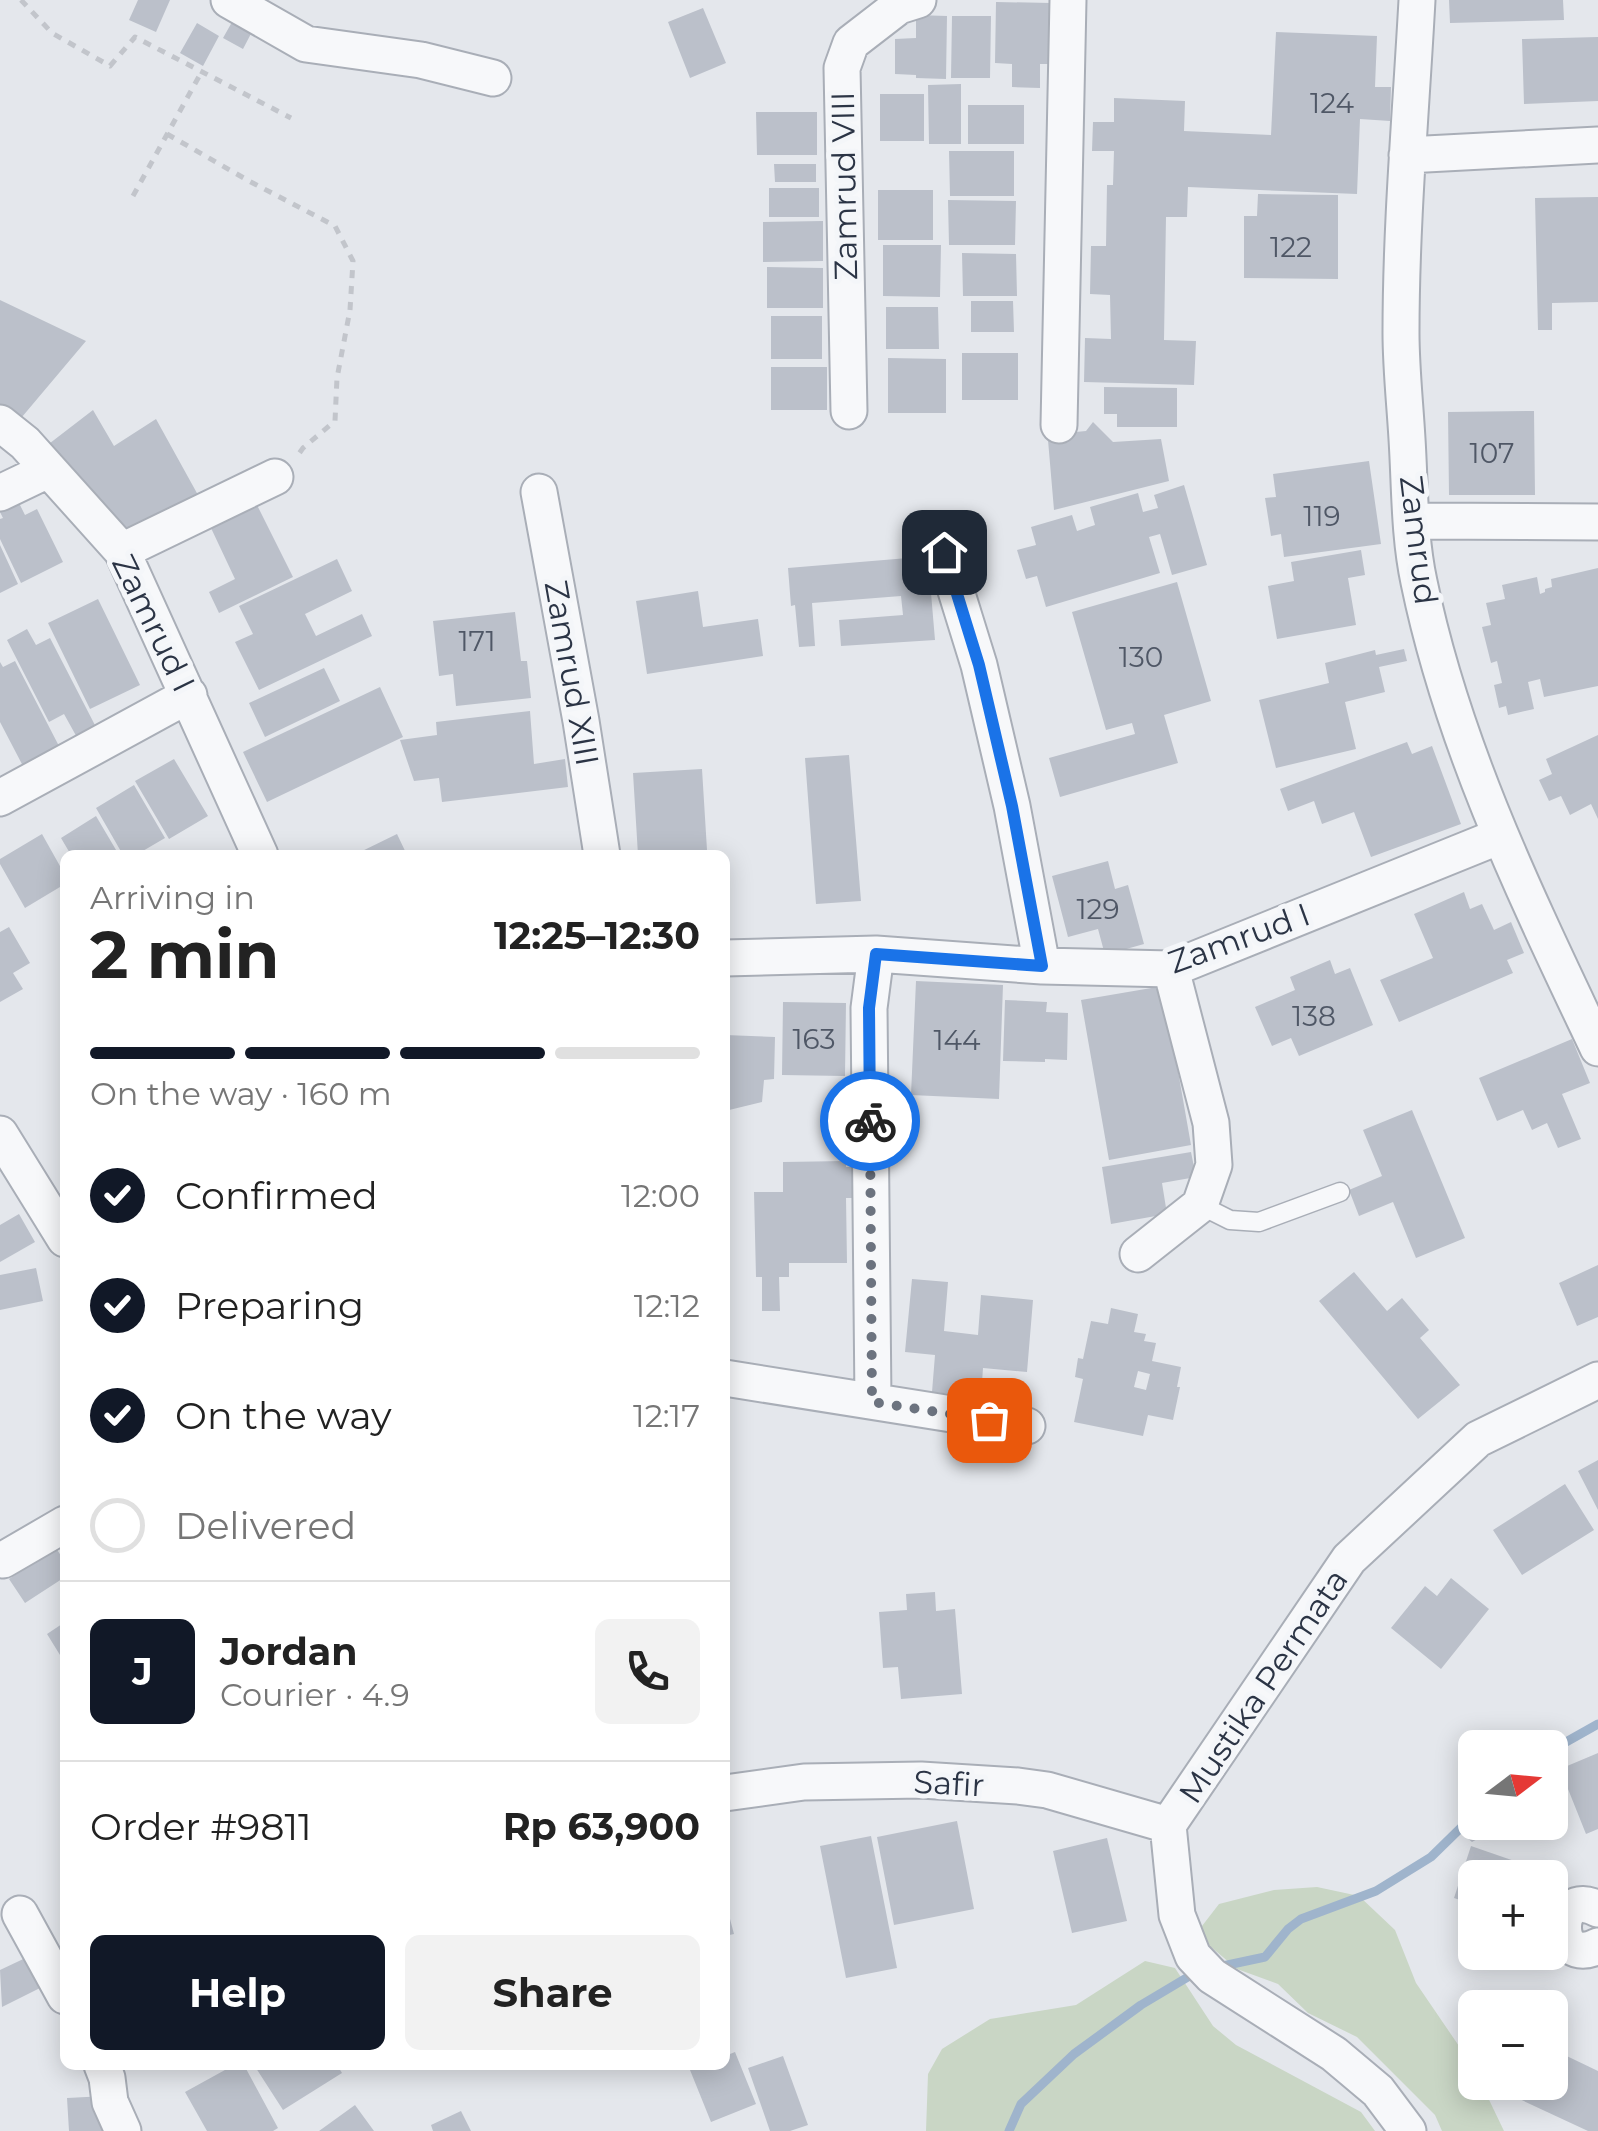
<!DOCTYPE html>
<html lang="en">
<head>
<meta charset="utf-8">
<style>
	body { margin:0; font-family:Montserrat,sans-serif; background:#f2f2f2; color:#222; height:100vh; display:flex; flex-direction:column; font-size:38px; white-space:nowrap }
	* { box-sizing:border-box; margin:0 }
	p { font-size:32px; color:#767676 }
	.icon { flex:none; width:55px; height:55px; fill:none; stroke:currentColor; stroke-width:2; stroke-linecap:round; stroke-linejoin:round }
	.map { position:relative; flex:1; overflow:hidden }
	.details { position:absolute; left:60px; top:850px; width:670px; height:1220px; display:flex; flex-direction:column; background:#fff; border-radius:15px; box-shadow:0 5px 25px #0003 }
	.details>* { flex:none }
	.needle { width:65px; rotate:74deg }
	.buttons { position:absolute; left:1458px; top:1730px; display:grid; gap:20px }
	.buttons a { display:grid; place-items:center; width:110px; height:110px; border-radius:15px; background:#fff; box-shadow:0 5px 25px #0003; font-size:50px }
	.pin { position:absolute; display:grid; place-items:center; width:85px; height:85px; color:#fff; margin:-42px; border-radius:20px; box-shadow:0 5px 15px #0006 }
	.courier { position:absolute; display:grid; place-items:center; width:100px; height:100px; margin:-50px; border:8px solid #1a73e8; border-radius:50%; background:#fff; color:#222; box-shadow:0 2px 12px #0007 }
	.head em { font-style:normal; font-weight:700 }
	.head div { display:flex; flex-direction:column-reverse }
	.head { display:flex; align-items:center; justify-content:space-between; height:170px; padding:0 30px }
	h1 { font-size:65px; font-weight:700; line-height:75px }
	.bar { display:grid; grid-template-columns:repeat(4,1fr); gap:15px 10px; align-content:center; height:120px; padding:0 30px }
	.bar i { height:12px; border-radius:8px; background:#e0e0e0 }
	.bar .on { background:#111827 }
	.bar p { grid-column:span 4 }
	.line { display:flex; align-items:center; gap:25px; padding:0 30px; border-top:2px solid #e0e0e0 }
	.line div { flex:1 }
	.round { display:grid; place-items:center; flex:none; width:105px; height:105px; border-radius:15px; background:#f2f2f2 }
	ol { padding:0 30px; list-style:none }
	li { display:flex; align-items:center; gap:30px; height:110px }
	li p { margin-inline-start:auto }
	li .icon { padding:10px; border-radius:50%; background:#111827; color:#fff; stroke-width:4 }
	li:last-child { color:#767676 }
	li i { width:55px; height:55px; border:5px solid #e0e0e0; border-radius:50% }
	.primary-button { display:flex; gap:20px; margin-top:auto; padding:20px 30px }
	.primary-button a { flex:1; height:115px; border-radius:15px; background:#111827; color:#fff; font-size:40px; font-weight:700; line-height:115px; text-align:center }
	.primary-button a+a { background:#f2f2f2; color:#222 }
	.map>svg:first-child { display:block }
</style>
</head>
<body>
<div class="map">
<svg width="1598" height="2131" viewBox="0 0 1598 2131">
	<rect width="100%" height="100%" fill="#e4e7ec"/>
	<path fill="#c9d6c5" d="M1317,1887L1359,1896L1395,1930L1416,1983L1474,2068L1475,2082L1481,2083L1504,2131H1442L1435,2115L1357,2037L1308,2013L1278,1984L1237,1969L1204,1941L1202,1926L1219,1904L1274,1890Z
		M1145,1961L1175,1968L1213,2026L1236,2045L1361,2112L1375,2131H926L928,2074L942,2049L990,2019L1076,2005Z"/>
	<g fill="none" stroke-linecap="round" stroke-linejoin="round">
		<path stroke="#9fb4cc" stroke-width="9" d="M1550,1751L1598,1724
			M1218,1967L1265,1957L1288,1929L1301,1919L1376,1891L1431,1857L1475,1814
			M1009,2131L1021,2104L1074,2054L1141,2005L1198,1971"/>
	</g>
	<path fill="#bbc0ca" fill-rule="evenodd" d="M138,0H170L156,32L129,20Z
		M1449,0H1563L1564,20L1450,23Z
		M996,2L1051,3L1050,64H1040V88L1012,87V64L995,63Z
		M703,8L726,63L690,78L668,22Z
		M236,15L255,26L243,49L223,38Z
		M916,15L947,16L946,79L916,78V75L895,74V39L916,38Z
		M952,16H991L990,78H951Z
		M197,23L219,36L203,66L180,53Z
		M1276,32L1377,36L1375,87H1391L1390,121L1360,119L1357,194L1188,187L1187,217H1166L1164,340L1196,341L1194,385L1084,382L1085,338L1111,339L1110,295L1090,294L1091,246H1106L1107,185H1113L1114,151H1092L1093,122H1114V98L1185,101L1184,131L1271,135Z
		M1598,37V101L1524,104L1522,39Z
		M961,84V144H929L928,85Z
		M880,94H924V141H880Z
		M968,105H1024V144H968Z
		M756,112H817V155H757Z
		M949,151H1014V196H950Z
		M774,164H816V182H775Z
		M769,188H819V217H769Z
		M878,190H933V240H878Z
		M1258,194L1338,195V279L1244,278V216H1257Z
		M1598,197V302L1552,303V330H1538L1535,198Z
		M948,200L1016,201L1015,245H949Z
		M823,221V261L763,262V222Z
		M883,245H941L940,297L883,296Z
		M962,253L1016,254L1017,296H963Z
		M767,267L823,268V308H767Z
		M0,300L86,341L11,430L0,420Z
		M971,301H1013L1014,332H971Z
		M886,307H938L939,349H886Z
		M771,316H822V359H771Z
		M962,353H1018V400H962Z
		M888,358L946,359V413H888Z
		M771,367H827V410H771Z
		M1104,387L1177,388V427H1117V414H1104Z
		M93,410L114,446L156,419L198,495L125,538L41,450Z
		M1534,411L1535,495H1449L1448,412Z
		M1093,422L1113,442L1161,439L1169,481L1054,510L1048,440L1055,434L1086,431Z
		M1369,461L1381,544L1284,557L1281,534L1271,536L1265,498L1276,497L1273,474Z
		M1184,485L1207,565L1172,575L1160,534L1149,537L1160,573L1046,607L1037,576L1026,579L1017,550L1036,545L1031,527L1072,515L1077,531L1095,525L1090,507L1138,493L1143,512L1158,508L1154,495Z
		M19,503L25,515L37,509L63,562L21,583L0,539V519L3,518L0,512Z
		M257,505L293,577L219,613L209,592L235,579L211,528Z
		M0,545L18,584L0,593Z
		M1361,550L1365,575L1348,578L1356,625L1277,639L1268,586L1294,581L1291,562Z
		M932,556L935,593H931L935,640L841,646L839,620L903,615L901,596L812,603L815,646L799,647L795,605L791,606L788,568Z
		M337,559L352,591L305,614L316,636L362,614L372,636L259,690L235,642L253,634L239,606Z
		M1598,568V686L1544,697L1540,679L1528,682L1534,709L1508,715L1506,706L1499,708L1494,685L1502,683L1497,661L1491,663L1482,627L1491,625L1486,603L1505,599L1502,585L1537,577L1540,594L1545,592V589L1552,587L1551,579Z
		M1177,582L1211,701L1164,715L1178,763L1060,797L1049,758L1135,734L1132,723L1106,730L1072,612Z
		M698,591L703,627L758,619L763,656L647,674L636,601Z
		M98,599L140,685L90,709L48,623Z
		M515,612L521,661H527L531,698L456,706L453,674L439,676L433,621Z
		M27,629L36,645L50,638L98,731L79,741L64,714L49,722L7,640Z
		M1404,649L1407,661L1379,667L1385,692L1345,702L1356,749L1276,768L1259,700L1329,683L1325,663L1375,650L1376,655Z
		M15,661L60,748L24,768L0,722V662L3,667Z
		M324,668L340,701L265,737L249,703Z
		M380,687L403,737L267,802L243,752Z
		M530,711L534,764L565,759L568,787L442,802L439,778L414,781L400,740L437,735L436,722Z
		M1598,735V819L1591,804L1570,815L1561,796L1549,801L1539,780L1552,774L1546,759Z
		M1407,742L1412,754L1432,746L1461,824L1371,857L1354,812L1322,824L1314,801L1288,811L1280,789Z
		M849,755L861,901L816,904L805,758Z
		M174,759L208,816L169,839L135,781Z
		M702,769L707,850L638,855L633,773Z
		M134,785L165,838L136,855H123L96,808Z
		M96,816L119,855H71L61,838Z
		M42,834L65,875V884L25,908L0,864V859Z
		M397,834L407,855H354Z
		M1108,861L1115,889L1128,885L1144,944L1105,955L1098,929L1068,937L1052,876Z
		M1464,892L1470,909L1482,904L1494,930L1511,922L1524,953L1507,960L1513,973L1399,1022L1380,980L1433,958L1414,914Z
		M9,927L30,963L13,973L23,989L0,1002V932Z
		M1330,960L1335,974L1350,968L1373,1025L1299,1056L1291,1038L1272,1046L1255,1007L1295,990L1290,977Z
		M916,981L1003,985L999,1099L911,1095Z
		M1163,986L1191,1145L1109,1160L1081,1000Z
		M1005,1000L1047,1002L1046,1012L1068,1013L1067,1060L1045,1059V1062L1003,1061Z
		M783,1002L846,1003L845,1076L782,1075Z
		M725,1035L775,1037L774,1079L764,1080L762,1102L725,1111Z
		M1572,1039L1590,1083L1562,1094L1581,1139L1558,1148L1547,1123L1532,1130L1523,1110L1497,1121L1479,1078Z
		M1412,1110L1465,1238L1416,1258L1393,1202L1359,1216L1349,1190L1382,1176L1363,1130Z
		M1191,1152L1196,1177L1162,1183L1167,1214L1111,1224L1102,1167Z
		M846,1161V1167H865V1198H846L847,1263H789V1277H779L780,1311H762V1277H756L754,1192H783V1162Z
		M19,1214L35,1242L0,1262V1225Z
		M1598,1265V1317L1577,1326L1559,1283Z
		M36,1268L43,1301L0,1310V1275Z
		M1354,1272L1387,1311L1402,1298L1429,1330L1420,1338L1460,1385L1418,1419L1319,1301Z
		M912,1279L948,1282L944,1331L978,1335L981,1295L1033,1300L1027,1372L983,1368L981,1397L932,1392L935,1355L905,1352Z
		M1111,1308L1138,1314L1134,1332L1146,1334L1144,1341L1156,1343L1152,1361L1181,1367L1177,1387H1180L1173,1420L1148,1415L1143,1436L1074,1422L1083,1379L1075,1377L1078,1358L1083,1359L1091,1321L1108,1324ZM1138,1371L1150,1374L1146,1390L1134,1387Z
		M1598,1460V1510L1578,1471Z
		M1565,1484L1594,1530L1522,1575L1493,1530Z
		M56,1548L65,1562V1577L25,1603L9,1579Z
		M1451,1578L1489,1609L1441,1669L1391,1628L1425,1586L1437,1596Z
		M935,1592L936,1611L955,1609L962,1694L901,1699L898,1667L883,1668L879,1612L907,1610L906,1594Z
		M65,1622V1652L60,1655L47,1634Z
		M1598,1753V1829L1586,1834L1560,1769Z
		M957,1821L974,1909L894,1925L877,1837Z
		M1483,1822H1507L1472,1842L1466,1837Z
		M871,1836L897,1968L846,1978L820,1846Z
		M1107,1838L1127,1921L1072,1933L1053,1851Z
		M1471,1846L1538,1869L1535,1878H1475V1905L1454,1898Z
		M725,1900L734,1934L725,1936Z
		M36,1953L50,1983L2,2007L0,1970Z
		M1550,2048L1598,2071V2131H1588L1513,2096L1519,2082H1550Z
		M735,2052L756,2104L711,2122L690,2070L703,2065H725V2056Z
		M783,2056L808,2125L790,2131H770L748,2068Z
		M234,2065H244L278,2128L273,2131H207L185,2092Z
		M254,2065H337L342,2073L283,2110Z
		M106,2096L108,2131H69L67,2098Z
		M355,2105L374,2131H319Z
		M461,2111L471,2131H433L431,2125Z"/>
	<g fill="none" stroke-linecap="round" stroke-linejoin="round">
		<g stroke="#a9aeb7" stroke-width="21">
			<path id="service" d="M1200,1205L1230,1220L1259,1222L1340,1192"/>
		</g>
		<g stroke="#a9aeb7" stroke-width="39">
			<path id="minor" d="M229,0L306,44L421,60L493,78
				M1417,0C1411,111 1401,222 1401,333C1401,368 1405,404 1407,439C1410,486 1409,536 1419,582C1453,747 1527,898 1598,1048
				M1407,155L1598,145
				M849,411L842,68L851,43L899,6L918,0
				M0,423L25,443L122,551L260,855
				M1059,425L1068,0
				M539,492L581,721L602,855
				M0,493L48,470
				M1411,521L1598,522
				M122,551L275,477
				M944,552L979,665L1012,806L1042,966
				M0,798L189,695
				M725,958L876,954L1042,966L1171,969L1500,836
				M0,1134L65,1239
				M1138,1254L1200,1205L1214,1165L1211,1123L1171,969
				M725,1378L1027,1426
				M873,1401L869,1008L876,954
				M3,1560L65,1524
				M725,1793L804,1782L921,1780L1018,1786L1047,1790L1168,1825
				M1598,1909C1552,1884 1552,1970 1598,1946
				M20,1914L65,1996
				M102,2065L107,2078L110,2102L123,2131
				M1408,2131L1378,2091L1334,2054L1212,1976L1193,1956L1177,1915L1168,1825L1349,1559L1478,1439L1598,1380"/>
		</g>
		<path stroke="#c2c5cb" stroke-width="5" stroke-dasharray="8 8" stroke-linecap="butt" d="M21,0L52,33L110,66L135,37L291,118
			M167,134L249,181L335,226L353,261L350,310L337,378L335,421L303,448L298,455
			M133,196L202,71"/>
		<use href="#service" stroke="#f7f8fa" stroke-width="18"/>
		<use href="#minor" stroke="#f7f8fa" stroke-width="35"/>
	</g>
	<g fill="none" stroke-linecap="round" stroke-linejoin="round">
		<path stroke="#6c737f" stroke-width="10" stroke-dasharray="0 18" d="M870,1121L872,1402L989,1420"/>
		<path stroke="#1a73e8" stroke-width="12" d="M870,1121L869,1008L876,954L1042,966L1012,806L979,665L944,552"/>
	</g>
	<g text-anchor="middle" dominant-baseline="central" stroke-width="10" stroke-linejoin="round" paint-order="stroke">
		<g font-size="28" fill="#4f5766">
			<text x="1332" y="103">124</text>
			<text x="1291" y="247">122</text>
			<text x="1492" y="453">107</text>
			<text x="1322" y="516">119</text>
			<text x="477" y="641">171</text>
			<text x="1141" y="657">130</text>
			<text x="1098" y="909">129</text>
			<text x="1314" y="1016">138</text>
			<text x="814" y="1039">163</text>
			<text x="957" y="1040">144</text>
		</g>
		<g font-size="32" fill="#2b3445" stroke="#f4f6f9">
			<text transform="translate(844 186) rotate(-91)">Zamrud VIII</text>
			<text transform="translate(1419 540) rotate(83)">Zamrud</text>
			<text transform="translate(154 623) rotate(64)">Zamrud I</text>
			<text transform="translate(572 673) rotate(80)">Zamrud XIII</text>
			<text transform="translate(1239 938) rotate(-20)">Zamrud I</text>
			<text transform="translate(1263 1686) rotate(-56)">Mustika Permata</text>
			<text transform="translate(949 1783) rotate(3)">Safir</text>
		</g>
	</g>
</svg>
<div class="buttons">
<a><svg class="needle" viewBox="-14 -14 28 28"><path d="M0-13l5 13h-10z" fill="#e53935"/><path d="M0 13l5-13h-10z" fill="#767676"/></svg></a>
<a>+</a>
<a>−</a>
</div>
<div class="pin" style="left:989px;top:1420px;background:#ea580c"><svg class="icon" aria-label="bag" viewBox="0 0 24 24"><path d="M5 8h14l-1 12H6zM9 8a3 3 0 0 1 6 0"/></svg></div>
<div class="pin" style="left:944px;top:552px;background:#1f2937"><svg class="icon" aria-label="home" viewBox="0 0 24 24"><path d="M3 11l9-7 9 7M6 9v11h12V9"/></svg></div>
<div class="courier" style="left:870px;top:1121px"><svg class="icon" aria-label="bike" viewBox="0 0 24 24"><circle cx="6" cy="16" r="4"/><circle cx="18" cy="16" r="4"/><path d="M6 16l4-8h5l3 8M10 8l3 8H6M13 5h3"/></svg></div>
<section class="details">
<div class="head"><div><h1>2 min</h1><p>Arriving in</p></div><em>12:25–12:30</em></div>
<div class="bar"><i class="on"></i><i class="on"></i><i class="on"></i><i></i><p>On the way · 160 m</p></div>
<ol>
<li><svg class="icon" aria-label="check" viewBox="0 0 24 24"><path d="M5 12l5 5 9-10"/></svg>Confirmed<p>12:00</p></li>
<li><svg class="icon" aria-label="check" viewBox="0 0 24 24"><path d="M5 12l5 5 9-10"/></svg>Preparing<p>12:12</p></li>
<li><svg class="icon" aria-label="check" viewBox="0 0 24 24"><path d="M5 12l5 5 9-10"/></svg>On the way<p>12:17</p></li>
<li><i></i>Delivered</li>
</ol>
<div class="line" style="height:180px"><b class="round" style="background:#111827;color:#fff">J</b><div><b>Jordan</b><p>Courier · 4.9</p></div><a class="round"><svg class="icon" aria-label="phone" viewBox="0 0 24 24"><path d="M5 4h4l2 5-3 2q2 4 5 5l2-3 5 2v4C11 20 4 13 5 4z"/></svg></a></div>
<div class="line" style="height:130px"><div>Order #9811</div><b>Rp 63,900</b></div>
<div class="primary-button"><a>Help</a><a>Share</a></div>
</section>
</div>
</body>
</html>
